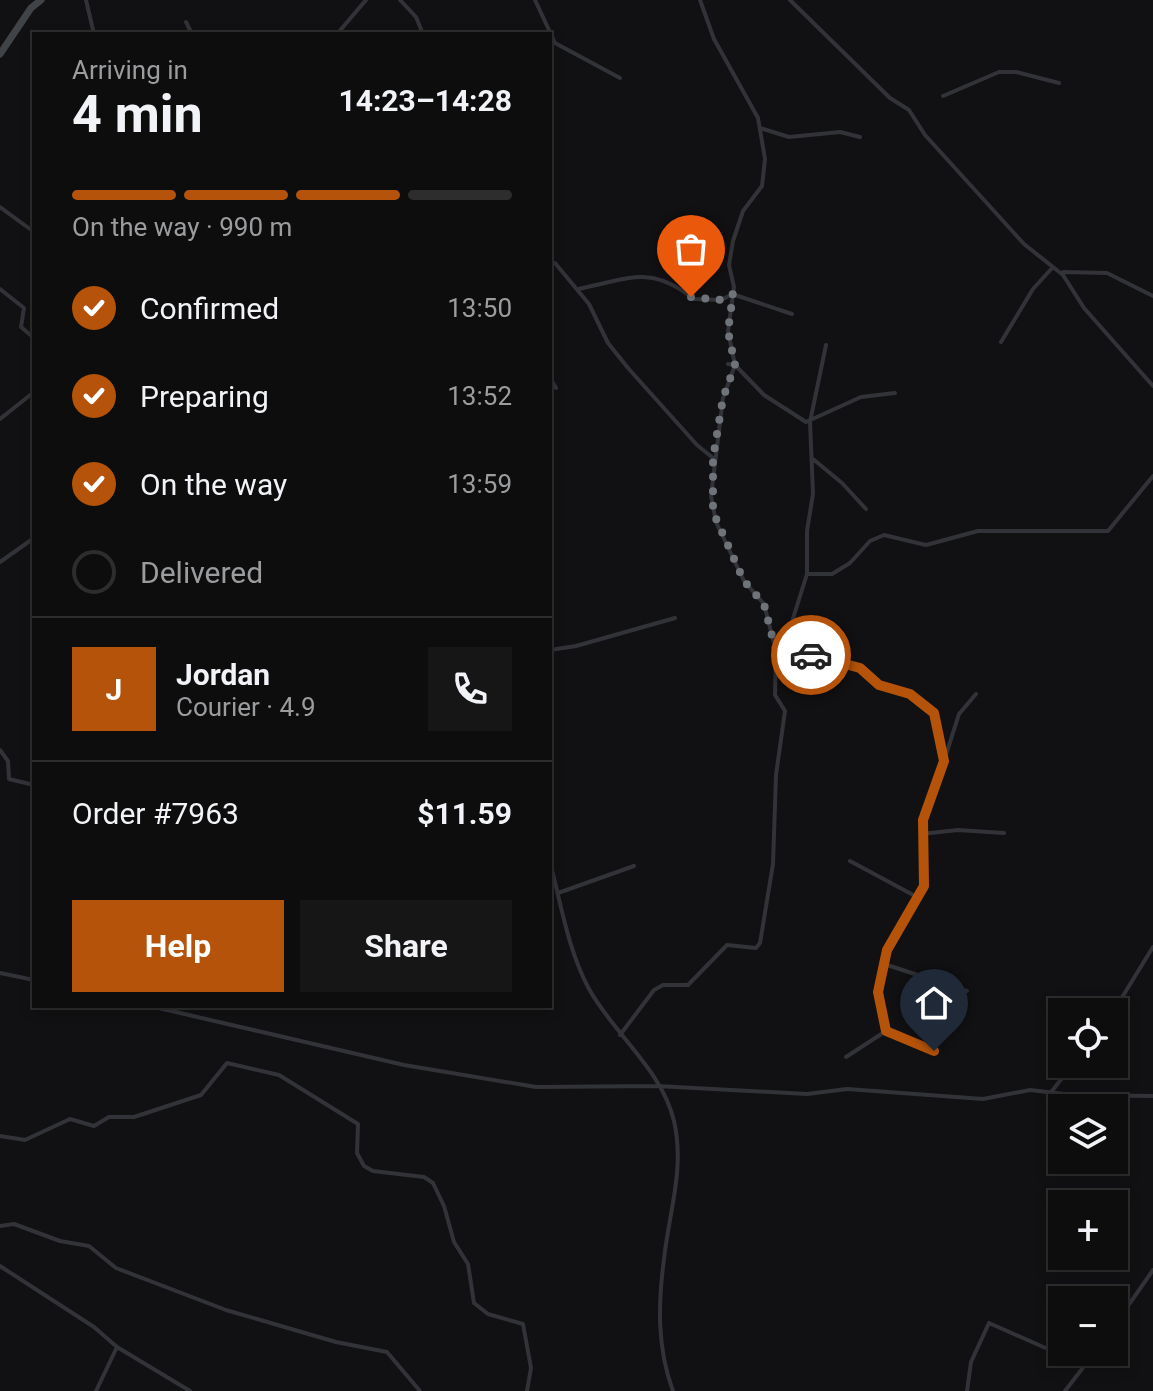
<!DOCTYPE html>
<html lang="en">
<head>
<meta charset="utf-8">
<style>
	body { margin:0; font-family:Roboto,sans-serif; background:#161617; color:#f1f3f6; height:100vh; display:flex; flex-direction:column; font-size:30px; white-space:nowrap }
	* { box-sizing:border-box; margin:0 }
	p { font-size:26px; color:#9a9c9e }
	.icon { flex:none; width:44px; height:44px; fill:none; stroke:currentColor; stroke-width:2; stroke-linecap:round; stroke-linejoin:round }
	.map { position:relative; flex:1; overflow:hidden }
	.side { position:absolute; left:32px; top:32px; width:520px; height:976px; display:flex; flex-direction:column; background:#0d0d0e; border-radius:0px; box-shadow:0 4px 12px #0003,0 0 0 2px #2d2d2e }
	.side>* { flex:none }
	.controls { position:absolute; left:1048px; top:998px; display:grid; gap:16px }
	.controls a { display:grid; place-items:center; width:80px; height:80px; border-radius:0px; background:#0d0d0e; box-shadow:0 4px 12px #0003,0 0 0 2px #2d2d2e; font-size:40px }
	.pin { position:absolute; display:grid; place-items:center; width:68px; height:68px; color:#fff; margin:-82px -34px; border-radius:50% 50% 50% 0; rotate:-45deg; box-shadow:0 0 8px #0007 }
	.pin .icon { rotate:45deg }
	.courier { position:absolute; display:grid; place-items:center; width:80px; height:80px; margin:-40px; border:6px solid #b45309; border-radius:50%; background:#fff; color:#222; box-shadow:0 2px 10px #0007 }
	.head em { font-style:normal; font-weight:700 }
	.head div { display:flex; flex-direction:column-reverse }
	.head { display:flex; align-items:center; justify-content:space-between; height:136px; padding:0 40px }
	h1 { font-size:52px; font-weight:700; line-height:60px }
	.bar { display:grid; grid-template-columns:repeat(4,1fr); gap:12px 8px; align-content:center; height:96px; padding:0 40px }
	.bar i { height:10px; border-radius:6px; background:#2d2d2e }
	.bar .on { background:#b45309 }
	.bar p { grid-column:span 4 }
	.line { display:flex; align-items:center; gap:20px; padding:0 40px; border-top:2px solid #2d2d2e }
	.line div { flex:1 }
	.round { display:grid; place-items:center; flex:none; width:84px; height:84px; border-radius:0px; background:#161617 }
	ol { padding:0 40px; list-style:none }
	li { display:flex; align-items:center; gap:24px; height:88px }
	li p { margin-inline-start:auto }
	li .icon { padding:8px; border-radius:50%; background:#b45309; color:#fff; stroke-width:4 }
	li:last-child { color:#9a9c9e }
	li i { width:44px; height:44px; border:4px solid #2d2d2e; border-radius:50% }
	.primary-button { display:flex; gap:16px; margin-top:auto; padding:16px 40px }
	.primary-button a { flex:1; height:92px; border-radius:0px; background:#b45309; color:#fff; font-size:32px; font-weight:700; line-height:92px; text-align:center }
	.primary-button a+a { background:#161617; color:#f1f3f6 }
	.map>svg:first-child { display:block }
</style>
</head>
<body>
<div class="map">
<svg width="1153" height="1391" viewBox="0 0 1153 1391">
	<rect width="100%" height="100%" fill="#111113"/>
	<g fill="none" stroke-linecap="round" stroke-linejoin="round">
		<path stroke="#323338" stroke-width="4" d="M86,0L94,34
			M400,0L416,17L423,34
			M535,0L555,43L620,78
			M790,0L890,98L909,110L925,135L1024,244L1063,275L1084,308L1153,386
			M186,22L192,34
			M337,34L366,0
			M943,96L999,72H1016L1059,83
			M760,128L789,137L840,132L860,137
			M0,207L34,232
			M555,263L589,304L608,343L628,368L697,445L713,458
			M1063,272L1107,273L1153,296
			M0,289L24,308L21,327L34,338
			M578,289C630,279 650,264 694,299L721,300L733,294
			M732,294L792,314
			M1001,342L1033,289L1053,267
			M728,364L735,365L764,395L806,422L861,397L895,393
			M550,378L556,388
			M0,419L34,392
			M813,459L842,483L866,509
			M0,562L34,538
			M807,574H832L850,563L870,541L884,535L926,545L978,531H1108L1153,476
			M784,647L807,574V531L813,494L810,422L826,345
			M775,648L860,668L879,685L910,694L934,713L944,761L923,820L924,886L887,950L878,992L886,1031L934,1051
			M550,650L576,646L675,618
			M0,750L8,761L9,779L34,785
			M944,761L959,714L976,694
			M921,834L958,830L1004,833
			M850,861L917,897
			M550,862C561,904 568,950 589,989C614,1034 662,1070 674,1121C685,1169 669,1212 664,1259C658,1304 657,1348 673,1391
			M558,893L634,866
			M884,964L967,991
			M0,973L34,980
			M150,1006L404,1065L536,1087L657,1086L807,1094L847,1089L983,1099L1030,1090L1073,1095L1153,1096
			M1113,1012L1153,947
			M620,1035L654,990L663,985H688L727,945L756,948L760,943L773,864L776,775L785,711L775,695L776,651L764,604L744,581L716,522L711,496L723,398L735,365L728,331L734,287L729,265L733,241L743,211L762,186L765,159L758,118L714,39L700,0
			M846,1057L886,1031
			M1052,1091L1073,1064
			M0,1136L25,1140L70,1119L94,1126L109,1117H134L201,1095L227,1063L279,1075L358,1124L357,1153L364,1166L373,1171L424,1177L433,1183L444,1206L454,1242L468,1264L474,1303L488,1314L523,1324L531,1368L527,1391
			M0,1226L14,1224L60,1241L89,1246L116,1268L226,1310L336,1342L387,1352L420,1391
			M0,1266L94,1327L117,1347L190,1391
			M1114,1326L1153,1270
			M96,1391L117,1347
			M967,1391L971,1362L989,1323L1084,1365
			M1065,1391L1095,1352"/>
		<path stroke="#404348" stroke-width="7" d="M0,54L31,8L41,0"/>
	</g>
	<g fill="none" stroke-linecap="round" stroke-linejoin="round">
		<path stroke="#6f747b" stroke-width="8" stroke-dasharray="0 14.4" d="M691,297L721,300L733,294L728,331L735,365L723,398L713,458V512L744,581L764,604L775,648L811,655"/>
		<path stroke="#b45309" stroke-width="10" d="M811,655L860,668L879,685L910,694L934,713L944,761L923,820L924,886L887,950L878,992L886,1031L934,1051"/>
	</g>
</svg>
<div class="controls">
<a><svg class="icon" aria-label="locate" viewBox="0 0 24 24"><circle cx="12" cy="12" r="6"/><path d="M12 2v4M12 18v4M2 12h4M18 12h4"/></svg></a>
<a><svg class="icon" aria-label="layers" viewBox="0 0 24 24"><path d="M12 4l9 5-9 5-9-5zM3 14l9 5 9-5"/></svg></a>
<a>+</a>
<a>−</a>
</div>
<div class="pin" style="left:691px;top:297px;background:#ea580c"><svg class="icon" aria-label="bag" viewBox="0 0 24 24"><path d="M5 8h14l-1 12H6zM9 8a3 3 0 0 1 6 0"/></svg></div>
<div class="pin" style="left:934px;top:1051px;background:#1f2937"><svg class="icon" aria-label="home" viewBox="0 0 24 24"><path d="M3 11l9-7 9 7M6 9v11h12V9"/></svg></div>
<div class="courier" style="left:811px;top:655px"><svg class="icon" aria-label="car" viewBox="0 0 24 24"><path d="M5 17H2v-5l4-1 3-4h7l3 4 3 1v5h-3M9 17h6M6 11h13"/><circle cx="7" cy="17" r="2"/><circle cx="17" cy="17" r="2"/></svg></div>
<section class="side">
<div class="head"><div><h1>4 min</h1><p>Arriving in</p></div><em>14:23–14:28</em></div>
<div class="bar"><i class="on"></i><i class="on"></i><i class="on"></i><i></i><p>On the way · 990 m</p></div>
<ol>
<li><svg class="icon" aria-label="check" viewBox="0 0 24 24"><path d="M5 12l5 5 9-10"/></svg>Confirmed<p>13:50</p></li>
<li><svg class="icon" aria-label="check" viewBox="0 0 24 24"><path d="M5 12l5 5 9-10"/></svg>Preparing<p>13:52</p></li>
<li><svg class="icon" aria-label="check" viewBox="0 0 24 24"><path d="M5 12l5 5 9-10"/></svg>On the way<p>13:59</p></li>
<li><i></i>Delivered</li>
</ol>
<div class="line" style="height:144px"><b class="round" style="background:#b45309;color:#fff">J</b><div><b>Jordan</b><p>Courier · 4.9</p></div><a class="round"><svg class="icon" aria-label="phone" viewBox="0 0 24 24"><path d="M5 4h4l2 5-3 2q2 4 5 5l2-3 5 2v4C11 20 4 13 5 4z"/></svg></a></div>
<div class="line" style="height:104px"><div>Order #7963</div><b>$11.59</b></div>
<div class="primary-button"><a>Help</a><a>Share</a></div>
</section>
</div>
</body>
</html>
